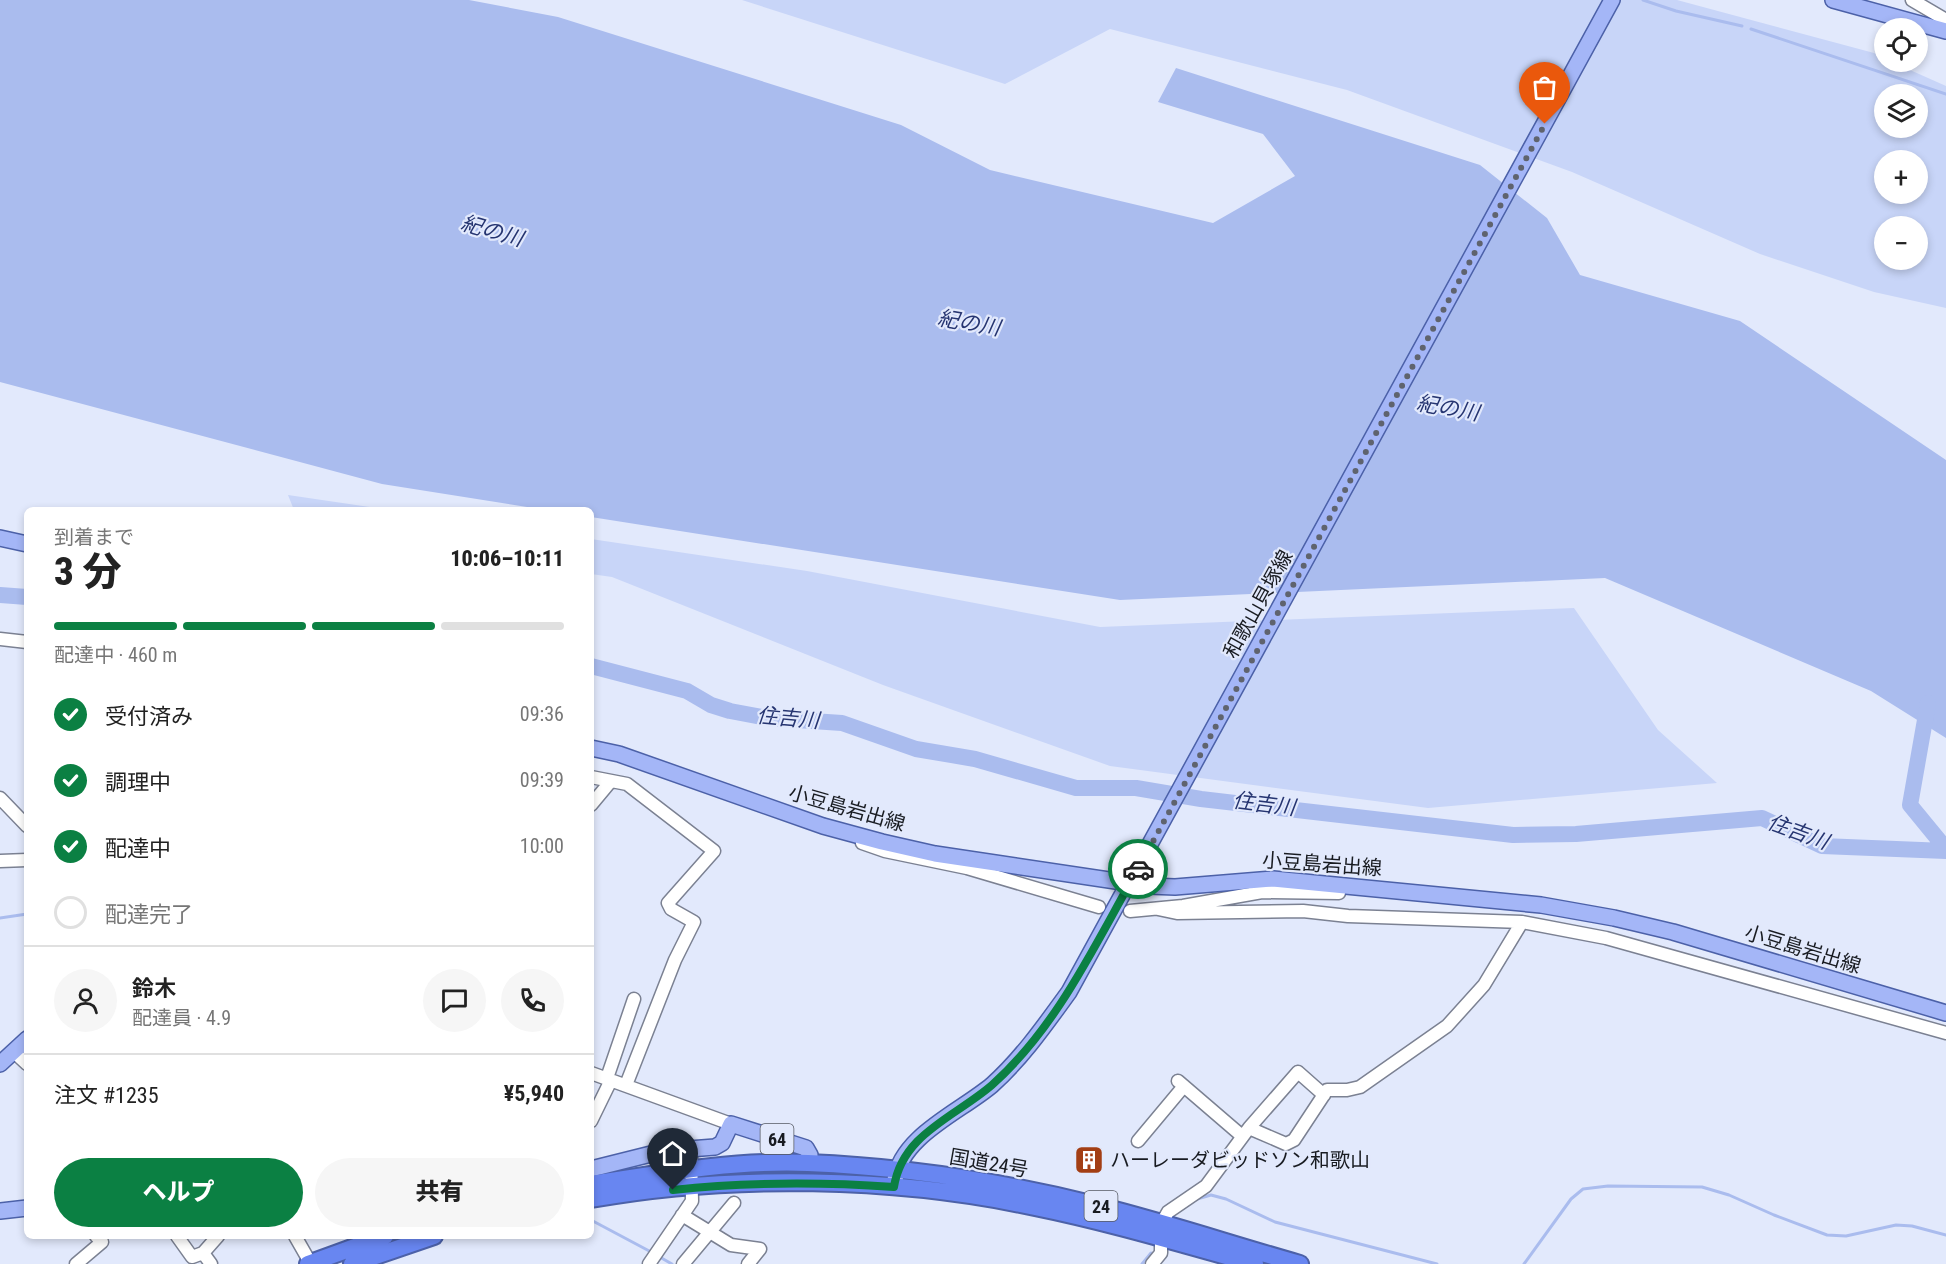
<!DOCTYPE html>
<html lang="ja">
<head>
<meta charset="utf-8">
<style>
	body { margin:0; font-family:"Roboto Condensed","Noto Sans JP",sans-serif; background:#f6f6f6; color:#222; height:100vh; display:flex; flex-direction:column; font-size:22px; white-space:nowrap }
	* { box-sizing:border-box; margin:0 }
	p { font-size:20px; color:#767676 }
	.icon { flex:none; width:33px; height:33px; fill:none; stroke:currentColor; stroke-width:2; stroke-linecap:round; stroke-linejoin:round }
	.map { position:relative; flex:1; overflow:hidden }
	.details { position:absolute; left:24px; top:507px; width:570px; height:732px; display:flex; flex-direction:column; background:#fff; border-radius:9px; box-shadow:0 3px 9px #0003 }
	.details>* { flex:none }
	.tools { position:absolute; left:1874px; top:18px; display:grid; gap:12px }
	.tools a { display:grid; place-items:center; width:54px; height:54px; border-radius:50%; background:#fff; box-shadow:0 3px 9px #0003; font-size:30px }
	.pin { position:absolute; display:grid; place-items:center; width:51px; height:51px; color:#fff; margin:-62px -26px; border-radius:50% 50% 50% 0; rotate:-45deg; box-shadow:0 0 6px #0007 }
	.pin .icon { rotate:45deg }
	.courier { position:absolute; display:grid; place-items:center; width:60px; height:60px; margin:-30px; border:4px solid #0b8043; border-radius:50%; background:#fff; color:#222; box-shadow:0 2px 8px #0007 }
	.headline em { font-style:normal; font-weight:800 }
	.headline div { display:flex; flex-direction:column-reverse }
	.headline { display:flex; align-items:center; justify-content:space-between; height:102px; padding:0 30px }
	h1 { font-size:39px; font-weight:800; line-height:45px }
	.bar { display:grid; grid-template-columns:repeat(4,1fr); gap:9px 6px; align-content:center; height:72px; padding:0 30px }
	.bar i { height:8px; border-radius:4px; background:#e0e0e0 }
	.bar .selected { background:#0b8043 }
	.bar p { grid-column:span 4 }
	.line { display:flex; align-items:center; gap:15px; padding:0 30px; border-top:2px solid #e0e0e0 }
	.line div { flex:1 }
	.round { display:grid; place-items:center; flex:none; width:63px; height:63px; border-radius:32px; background:#f6f6f6 }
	ol { padding:0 30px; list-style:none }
	li { display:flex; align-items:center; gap:18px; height:66px }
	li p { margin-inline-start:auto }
	li .icon { padding:6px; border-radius:50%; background:#0b8043; color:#fff; stroke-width:4 }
	li:last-child { color:#767676 }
	li i { width:33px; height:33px; border:3px solid #e0e0e0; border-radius:50% }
	.primary-button { display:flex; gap:12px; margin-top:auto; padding:12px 30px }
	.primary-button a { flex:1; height:69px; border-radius:36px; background:#0b8043; color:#fff; font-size:24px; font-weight:800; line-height:69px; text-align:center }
	.primary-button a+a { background:#f6f6f6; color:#222 }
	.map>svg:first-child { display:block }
</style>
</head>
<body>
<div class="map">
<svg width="1946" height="1264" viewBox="0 0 1946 1264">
	<rect width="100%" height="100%" fill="#e2e9fc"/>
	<path fill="#c8d5f8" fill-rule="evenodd" d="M742,0H1677L1874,53L1884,58V62H1892L1946,86V308L1874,292L1760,254L1572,172L1347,90L1110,29L1005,84ZM1884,94H1917V128H1884ZM1884,160H1917V194H1884ZM1884,226H1917V260H1884Z
		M288,495L390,510H294Z
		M591,539L807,571L1100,627L1574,608L1658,730L1717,783L1428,808L1110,766L883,685L612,577L591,574Z"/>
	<path fill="#aabcee" d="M0,0H469L558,17L901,125L990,170L1213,223L1295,176L1263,134L1158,102L1176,68L1480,165L1547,218L1580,275L1740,321L1946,460V738L1871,691L1605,578L1120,600L591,517V510H546L382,484L0,382Z"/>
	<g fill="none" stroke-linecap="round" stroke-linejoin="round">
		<path stroke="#aabcee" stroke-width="3" d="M1643,0L1676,11L1742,26
			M1751,29L1946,94
			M0,918L27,914
			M1197,1199L1211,1195L1226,1199L1275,1222L1437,1264
			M591,1220L653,1253
			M658,1256L672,1264
			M1142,1264L1151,1253
			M1524,1264L1571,1199L1583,1189L1608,1186L1702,1187L1729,1195L1774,1215L1827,1235L1846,1236L1896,1225L1912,1226L1946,1235"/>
		<path stroke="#aabcee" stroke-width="16" d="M0,595L27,597
			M591,666L687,691L711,705L730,711L767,718L842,723L916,749L975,759L1076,788H1136L1201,799L1513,835L1576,834L1762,818L1822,846L1946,851
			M1928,703L1910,805L1946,849"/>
		<g stroke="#7b8192" stroke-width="15">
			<path id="minor" d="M1912,0L1946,20
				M0,639L27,642
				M591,777L627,784L714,851L668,903L671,909L694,922L675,960L626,1085
				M0,798L27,826
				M591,805L611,781
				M862,843L885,851L967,868L1099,907
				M0,861L27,860
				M1158,909L1177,913L1303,911L1348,916L1522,922L1606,938L1946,1033
				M1130,911L1183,906L1262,892L1339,893
				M13,1051L27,1064
				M591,1073L731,1124
				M607,1078L634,999
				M1178,1081L1242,1136
				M591,1121L611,1080
				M1249,1128L1298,1072L1324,1095
				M1138,1141L1184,1086
				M682,1215L731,1245L760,1249L748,1264
				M177,1236L192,1257L203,1253L211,1264
				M295,1236L311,1264
				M203,1253L218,1236
				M76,1264L102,1242L96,1236
				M649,1264L692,1201L691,1150
				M683,1264L734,1203
				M1152,1264L1161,1253V1224L1168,1212L1206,1186L1249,1128L1286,1144L1294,1140L1327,1090H1347L1360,1087L1447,1026L1484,985L1522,922"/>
		</g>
		<g stroke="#4c61a8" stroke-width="18">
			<path id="major" d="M1833,0L1946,31
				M0,538L27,544
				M591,748L619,754L823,826L882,842L935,854L1149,886L1175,887L1273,879L1541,905L1614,918L1673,932L1946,1013
				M0,1064L27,1039
				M591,1169L663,1151L715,1147L722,1143L731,1124L806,1148L810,1155V1163
				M895,1180C901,1136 960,1112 992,1085C1022,1058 1045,1025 1069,992L1612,0
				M0,1211L27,1208"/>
		</g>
		<g stroke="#4c61a8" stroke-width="20">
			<path id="highway" d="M591,1184C662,1173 735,1160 808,1163C906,1167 1004,1182 1099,1206C1167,1223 1233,1245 1300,1264
				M591,1199C730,1174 896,1177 1035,1207C1109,1222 1182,1244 1255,1264
				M308,1264L385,1236
				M352,1264L434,1236"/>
		</g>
		<use href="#minor" stroke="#fff" stroke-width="12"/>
		<use href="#major" stroke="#a4b6f7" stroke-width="15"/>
		<use href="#highway" stroke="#6886f1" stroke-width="16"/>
	</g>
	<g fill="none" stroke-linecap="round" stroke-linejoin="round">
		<path stroke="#5f636e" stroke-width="6" stroke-dasharray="0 10.8" d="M1138,869L1545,124"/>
		<path stroke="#0b8043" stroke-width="8" d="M673,1190C747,1182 820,1182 894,1187C902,1134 955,1117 992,1085C1058,1026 1095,944 1138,869"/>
	</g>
	<defs>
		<g id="building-square" transform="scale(1.5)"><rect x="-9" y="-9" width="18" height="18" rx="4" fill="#a33e14" stroke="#e2e9fc"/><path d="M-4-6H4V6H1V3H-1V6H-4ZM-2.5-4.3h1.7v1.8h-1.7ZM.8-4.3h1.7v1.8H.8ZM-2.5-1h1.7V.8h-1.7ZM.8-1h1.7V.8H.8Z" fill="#fff"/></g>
	</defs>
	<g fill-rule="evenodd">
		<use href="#building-square" x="1089" y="1160"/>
	</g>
	<g text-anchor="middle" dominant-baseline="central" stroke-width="4.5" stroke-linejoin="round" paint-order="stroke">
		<g fill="#e2e9fc" stroke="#555963" stroke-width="1.5">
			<rect x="760.5" y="1124" width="33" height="30" rx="4.5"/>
			<rect x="1084.5" y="1191" width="33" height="30" rx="4.5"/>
		</g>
		<g font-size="18" font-weight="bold" fill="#181b21">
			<text x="777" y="1139">64</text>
			<text x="1101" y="1206">24</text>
		</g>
		<g font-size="20" fill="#181b21" stroke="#e2e9fc">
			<text transform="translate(1258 604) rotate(-61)">和歌山貝塚線</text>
			<text transform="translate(847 808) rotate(16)">小豆島岩出線</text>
			<text transform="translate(1322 864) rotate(4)">小豆島岩出線</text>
			<text transform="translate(1803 949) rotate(17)">小豆島岩出線</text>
			<text transform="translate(989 1163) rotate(10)">国道24号</text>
		</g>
		<g font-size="20" fill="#181b21" stroke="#e2e9fc" text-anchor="start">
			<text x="1110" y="1160">ハーレーダビッドソン和歌山</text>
		</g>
		<g font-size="21" font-style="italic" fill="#263571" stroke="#e2e9fc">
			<text transform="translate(492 231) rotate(16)">紀の川</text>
			<text transform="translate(969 323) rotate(10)">紀の川</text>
			<text transform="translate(1448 408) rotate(10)">紀の川</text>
			<text transform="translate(788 718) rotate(5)">住吉川</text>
			<text transform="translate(1264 804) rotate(7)">住吉川</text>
			<text transform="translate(1798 832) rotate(20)">住吉川</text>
		</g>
	</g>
</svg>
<div class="tools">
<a><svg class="icon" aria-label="locate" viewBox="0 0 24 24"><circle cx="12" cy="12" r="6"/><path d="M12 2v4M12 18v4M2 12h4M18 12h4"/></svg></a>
<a><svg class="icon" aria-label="layers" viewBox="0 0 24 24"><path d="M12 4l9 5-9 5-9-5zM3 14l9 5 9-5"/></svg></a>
<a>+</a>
<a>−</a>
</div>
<div class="pin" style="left:1545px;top:124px;background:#ea580c"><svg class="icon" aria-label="bag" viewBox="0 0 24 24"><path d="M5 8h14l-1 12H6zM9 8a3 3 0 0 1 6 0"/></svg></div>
<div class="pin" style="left:673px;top:1190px;background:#1f2937"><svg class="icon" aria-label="home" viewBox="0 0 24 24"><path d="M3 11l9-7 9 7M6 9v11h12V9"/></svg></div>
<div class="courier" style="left:1138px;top:869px"><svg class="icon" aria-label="car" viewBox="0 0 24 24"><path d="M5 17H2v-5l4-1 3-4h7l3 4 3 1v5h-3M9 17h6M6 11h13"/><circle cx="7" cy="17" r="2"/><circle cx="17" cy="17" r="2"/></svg></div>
<section class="details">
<div class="headline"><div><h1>3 分</h1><p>到着まで</p></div><em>10:06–10:11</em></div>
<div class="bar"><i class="selected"></i><i class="selected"></i><i class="selected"></i><i></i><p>配達中 · 460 m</p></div>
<ol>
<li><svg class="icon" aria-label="check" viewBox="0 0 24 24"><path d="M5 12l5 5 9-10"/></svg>受付済み<p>09:36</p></li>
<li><svg class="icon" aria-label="check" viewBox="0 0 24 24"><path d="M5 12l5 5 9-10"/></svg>調理中<p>09:39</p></li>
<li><svg class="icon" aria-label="check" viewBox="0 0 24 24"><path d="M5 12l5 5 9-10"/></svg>配達中<p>10:00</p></li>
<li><i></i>配達完了</li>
</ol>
<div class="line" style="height:108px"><a class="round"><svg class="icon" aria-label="person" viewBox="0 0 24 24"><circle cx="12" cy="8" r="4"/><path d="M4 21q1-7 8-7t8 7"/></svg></a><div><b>鈴木</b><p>配達員 · 4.9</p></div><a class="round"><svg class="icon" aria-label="chat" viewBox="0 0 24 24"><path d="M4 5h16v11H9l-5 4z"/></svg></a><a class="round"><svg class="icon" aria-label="phone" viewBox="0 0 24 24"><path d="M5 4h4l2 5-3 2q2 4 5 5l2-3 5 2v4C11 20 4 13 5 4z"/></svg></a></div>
<div class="line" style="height:78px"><div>注文 #1235</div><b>¥5,940</b></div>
<div class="primary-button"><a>ヘルプ</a><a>共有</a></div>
</section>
</div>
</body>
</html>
